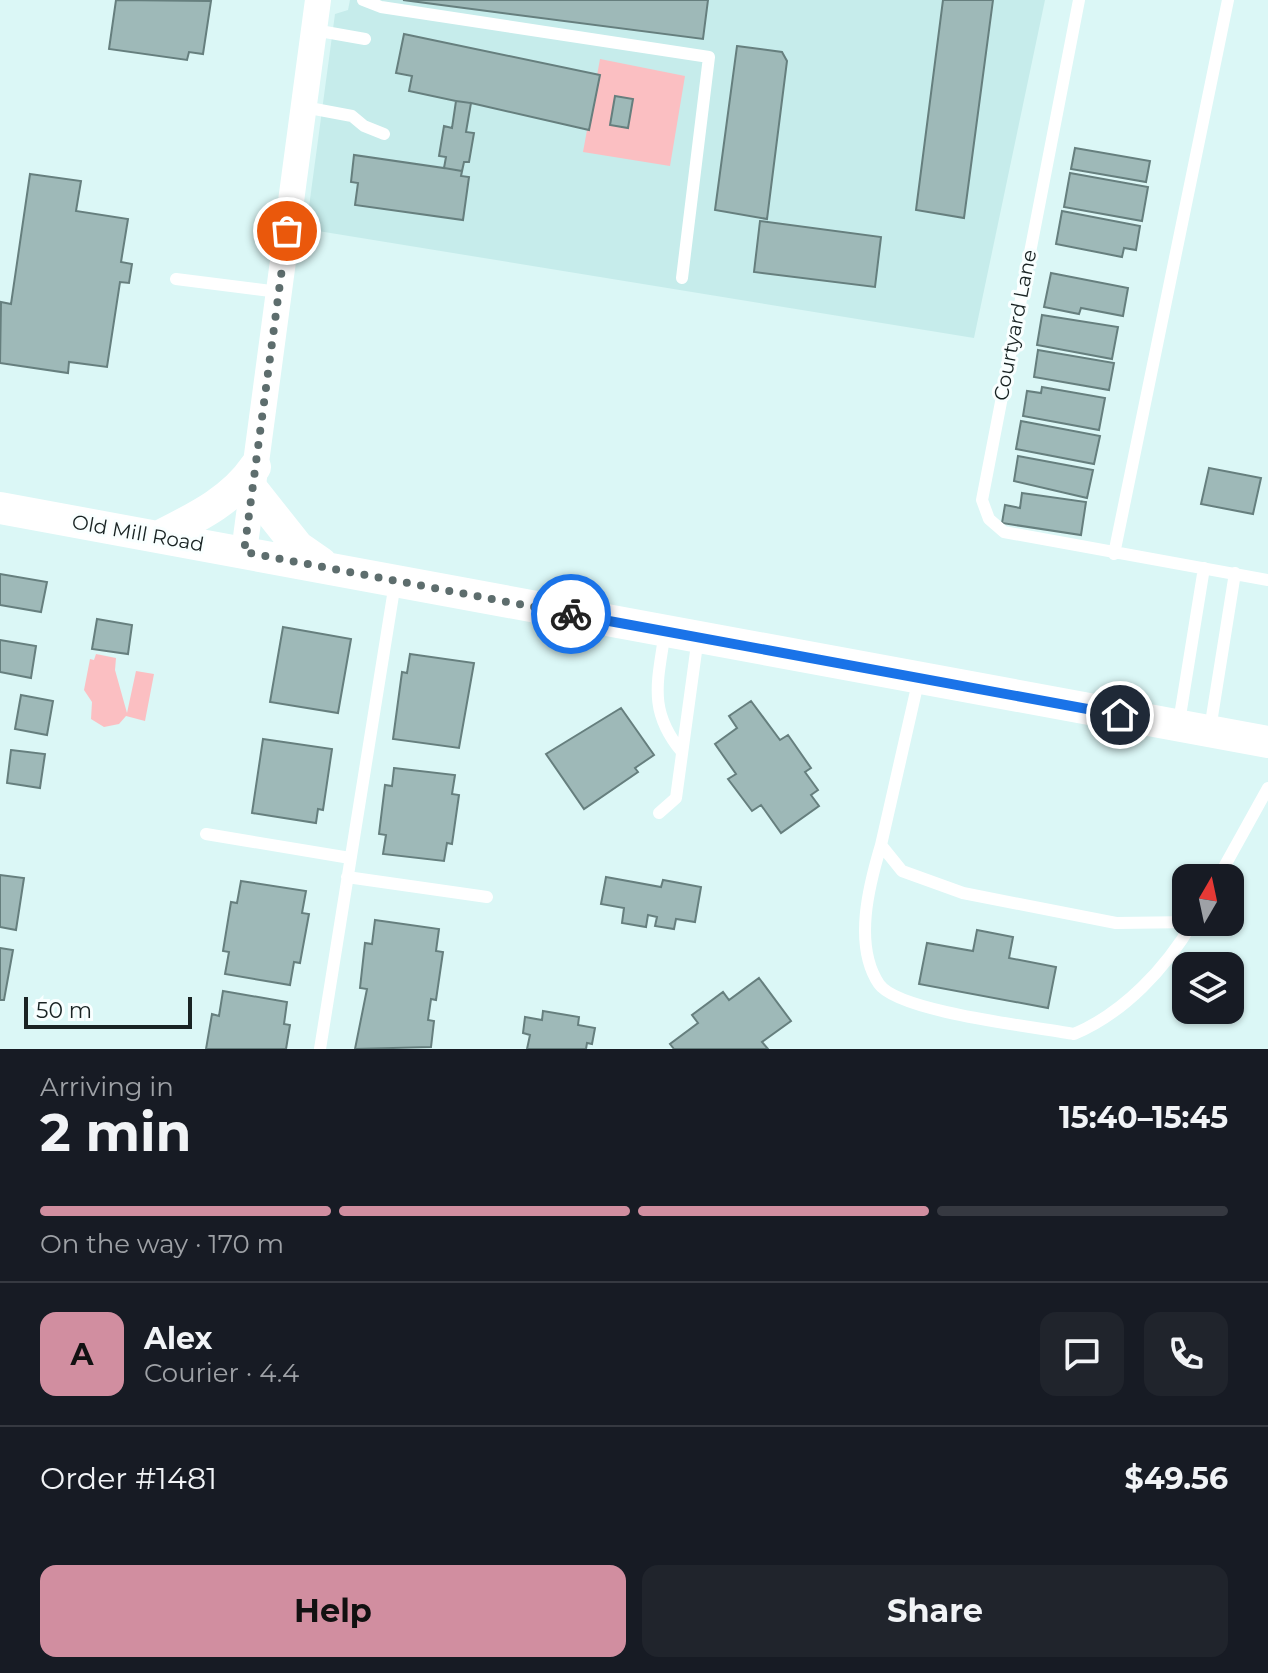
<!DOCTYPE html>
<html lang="en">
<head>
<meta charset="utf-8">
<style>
	body { margin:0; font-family:Montserrat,sans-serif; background:#20242c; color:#f1f3f6; height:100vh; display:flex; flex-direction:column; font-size:30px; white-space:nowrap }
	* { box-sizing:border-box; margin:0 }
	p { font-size:26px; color:#9ea1a6 }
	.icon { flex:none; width:44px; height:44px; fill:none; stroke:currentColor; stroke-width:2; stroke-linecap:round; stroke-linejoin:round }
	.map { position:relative; height:1049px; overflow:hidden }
	.side { display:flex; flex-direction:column; background:#171b24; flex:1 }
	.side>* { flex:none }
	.needle { width:52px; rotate:9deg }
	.buttons { position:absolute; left:1172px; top:864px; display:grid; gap:16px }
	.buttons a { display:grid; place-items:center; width:72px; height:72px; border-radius:16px; background:#171b24; box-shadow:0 2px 6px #0004; font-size:40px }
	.scale { position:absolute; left:24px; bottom:20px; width:168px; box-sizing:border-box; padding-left:8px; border:4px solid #192323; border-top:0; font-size:22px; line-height:28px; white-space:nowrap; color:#192323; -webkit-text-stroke:6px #f9ffff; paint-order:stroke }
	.pin { position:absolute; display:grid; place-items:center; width:68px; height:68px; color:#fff; margin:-34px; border:4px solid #fff; border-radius:50%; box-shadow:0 2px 8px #0007 }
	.courier { position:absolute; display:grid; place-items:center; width:80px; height:80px; margin:-40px; border:6px solid #1a73e8; border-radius:50%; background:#fff; color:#222; box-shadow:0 2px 10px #0007 }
	.headline em { font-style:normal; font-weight:700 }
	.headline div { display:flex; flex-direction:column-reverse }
	.headline { display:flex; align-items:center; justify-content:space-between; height:136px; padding:0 40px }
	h1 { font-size:52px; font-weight:700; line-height:60px }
	.bar { display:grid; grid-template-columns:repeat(4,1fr); gap:12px 8px; align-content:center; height:96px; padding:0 40px }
	.bar i { height:10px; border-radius:6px; background:#363941 }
	.bar .on { background:#d18ea0 }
	.bar p { grid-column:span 4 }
	.line { display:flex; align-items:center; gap:20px; padding:0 40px; border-top:2px solid #363941 }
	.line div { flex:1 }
	.round { display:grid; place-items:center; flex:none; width:84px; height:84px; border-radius:16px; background:#20242c }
	.button { display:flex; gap:16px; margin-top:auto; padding:16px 40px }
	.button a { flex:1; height:92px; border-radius:16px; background:#d18ea0; color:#111; font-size:32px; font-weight:700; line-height:92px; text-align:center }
	.button a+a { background:#20242c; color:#f1f3f6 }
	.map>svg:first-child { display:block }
</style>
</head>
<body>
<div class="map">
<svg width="1268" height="1049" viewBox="0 0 1268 1049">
	<rect width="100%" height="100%" fill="#dbf7f6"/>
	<path fill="#c6eceb" d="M350,0H1045L974,338L306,229L335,14L348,10Z"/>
	<path fill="#fbbfc2" d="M600,59L685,76L670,166L583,152Z
		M96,654L116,658L115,670L127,713L136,671L154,674L145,721L126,716L119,724L104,727L91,719L92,702L84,690L90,659L94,660Z"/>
	<path fill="#9eb9b8" stroke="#667f7e" stroke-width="2" d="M116,0L211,1L203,54L189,52L187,60L109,49Z
		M403,0H708L703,39Z
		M943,0H993L964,218L916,210Z
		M404,34L600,75L589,130L471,103L466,132L474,133L469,162H464L461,176L469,177L463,220L355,205L358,183L351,182L354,155L444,168L446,157L439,156L444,126L452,128L456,101L409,91L412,76L396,73Z
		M737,46L782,52L787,61L767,219L715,210Z
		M615,96L633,99L628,128L610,125Z
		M456,101L471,103L466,132L474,133L469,162H464L462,171L444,168L446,157L439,156L444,126L452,128Z
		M1075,148L1150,161L1146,182L1071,169Z
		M1070,173L1148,187L1142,221L1064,207Z
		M30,174L81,181L76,211L128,219L121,262L132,264L129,283L120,282L107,367L69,362L68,373L0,363L1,302L11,304Z
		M1062,211L1140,226L1136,250L1124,248L1122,257L1056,244Z
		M760,221L881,237L875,287L754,272Z
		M1051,273L1128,288L1123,316L1081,308L1079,314L1044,307Z
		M1042,315L1118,327L1112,359L1037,345Z
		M1038,350L1114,363L1109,390L1034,377Z
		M1042,387L1105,398L1099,430L1023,416L1027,391L1041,393Z
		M1021,421L1100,436L1094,464L1016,449Z
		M1018,456L1093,470L1087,498L1014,481Z
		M1209,468L1261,478L1253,514L1201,504Z
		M1022,493L1086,502L1081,535L1002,523L1005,505L1020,508Z
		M0,574L47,582L41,612L0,605Z
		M97,619L132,625L128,654L92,649Z
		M283,627L351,639L338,713L270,702Z
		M0,640L36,646L31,678L0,672Z
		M410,654L474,663L459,748L393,739L402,672L407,673Z
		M21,695L53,701L47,735L15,729Z
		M751,701L780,740L788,735L811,768L805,772L818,790L811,795L819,806L781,833L761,805L752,811L728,779L736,774L715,744L737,728L729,716Z
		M621,708L654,755L635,768L638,772L584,809L546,754Z
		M263,739L332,749L323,810L318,809L316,823L252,813Z
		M11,750L45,754L40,788L7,783Z
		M394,768L455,775L452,794L459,795L452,844L447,843L444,861L383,854L386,835L379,834L385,785L392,786Z
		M0,875L24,878L16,930L0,927Z
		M606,877L661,887L663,880L701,887L695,922L676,919L674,929L655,926L657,917L648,915L646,927L622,923L624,908L601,904Z
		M241,881L306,891L302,913L309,914L300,963L294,962L290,985L225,974L229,952L223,951L231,902L237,903Z
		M375,920L439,929L436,951L443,952L436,1000L431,999L428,1020L434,1021L431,1047L355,1049L367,989L360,988L365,943L372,944Z
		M977,930L1013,937L1009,958L1056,967L1048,1008L919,984L927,943L973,951Z
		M0,948L13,950L4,1000H0Z
		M759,978L791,1021L762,1042L768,1049H674L670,1044L698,1023L692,1015L723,992L729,1000Z
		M223,991L287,1002L284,1024L290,1025L286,1049H206L212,1014L219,1016Z
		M543,1011L579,1017L578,1025L595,1028L592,1044L587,1043L586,1049H527L530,1035L523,1033L525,1017L542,1020Z"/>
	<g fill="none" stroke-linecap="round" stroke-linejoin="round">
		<path stroke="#fff" stroke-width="12" d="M363,0L381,7L709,57L682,278
			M1079,0L982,500L989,519L1004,532L1268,580
			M314,30L365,39
			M304,107L352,116L364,126L384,134
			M176,279L279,292
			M1114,554L1228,0
			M665,631C658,681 647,710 682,752
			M919,678L881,845L902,871L963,893L1116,923L1193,922
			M1179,722L1204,568
			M1210,729L1235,573
			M659,813L676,798L698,637
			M206,834L350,858
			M881,845C869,885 853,945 879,984C898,1012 1036,1027 1074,1034C1124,1013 1166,968 1193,922
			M347,877L487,897
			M1218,878L1268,788
			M320,1049L395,583"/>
		<path stroke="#fff" stroke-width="26" d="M244,552L318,0"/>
		<path stroke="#fff" stroke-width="32" d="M252,489L298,547L321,563
			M0,508L1268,742
			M158,537C193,519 232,501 255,467"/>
	</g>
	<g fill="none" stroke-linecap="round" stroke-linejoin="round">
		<path stroke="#5d6d6d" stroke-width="8" stroke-dasharray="0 14.4" d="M287,231L244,552L571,614"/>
		<path stroke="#1a73e8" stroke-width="10" d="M571,614L1120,715"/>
	</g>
	<g text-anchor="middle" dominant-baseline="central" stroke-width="6" stroke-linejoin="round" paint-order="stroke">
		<g font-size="20" fill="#192323" stroke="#f9ffff">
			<text transform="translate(1015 325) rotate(-79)">Courtyard Lane</text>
			<text transform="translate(138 533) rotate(10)">Old Mill Road</text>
		</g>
	</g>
</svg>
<div class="buttons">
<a><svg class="needle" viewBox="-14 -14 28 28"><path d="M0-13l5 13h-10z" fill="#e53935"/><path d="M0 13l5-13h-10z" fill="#9ea1a6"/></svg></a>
<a><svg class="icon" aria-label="layers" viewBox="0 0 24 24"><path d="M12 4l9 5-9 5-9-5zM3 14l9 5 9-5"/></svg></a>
</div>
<div class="scale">50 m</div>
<div class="pin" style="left:287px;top:231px;background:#ea580c"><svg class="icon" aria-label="bag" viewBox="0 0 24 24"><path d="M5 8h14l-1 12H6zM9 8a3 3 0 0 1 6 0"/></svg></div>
<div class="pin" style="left:1120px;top:715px;background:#1f2937"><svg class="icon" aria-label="home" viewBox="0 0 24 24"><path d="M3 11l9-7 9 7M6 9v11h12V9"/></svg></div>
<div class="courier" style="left:571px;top:614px"><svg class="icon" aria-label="bike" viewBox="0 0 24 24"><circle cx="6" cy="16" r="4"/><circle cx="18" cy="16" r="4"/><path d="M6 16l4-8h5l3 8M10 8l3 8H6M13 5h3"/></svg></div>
</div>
<section class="side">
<div class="headline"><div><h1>2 min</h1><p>Arriving in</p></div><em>15:40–15:45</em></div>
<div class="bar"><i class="on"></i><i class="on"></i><i class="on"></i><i></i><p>On the way · 170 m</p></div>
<div class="line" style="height:144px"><b class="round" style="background:#d18ea0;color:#111">A</b><div><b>Alex</b><p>Courier · 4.4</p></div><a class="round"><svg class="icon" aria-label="chat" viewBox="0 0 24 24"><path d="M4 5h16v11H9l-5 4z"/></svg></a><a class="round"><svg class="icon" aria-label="phone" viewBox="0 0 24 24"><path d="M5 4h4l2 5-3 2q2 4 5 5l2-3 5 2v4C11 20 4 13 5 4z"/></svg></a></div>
<div class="line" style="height:104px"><div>Order #1481</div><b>$49.56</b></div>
<div class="button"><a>Help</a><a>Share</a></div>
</section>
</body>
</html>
